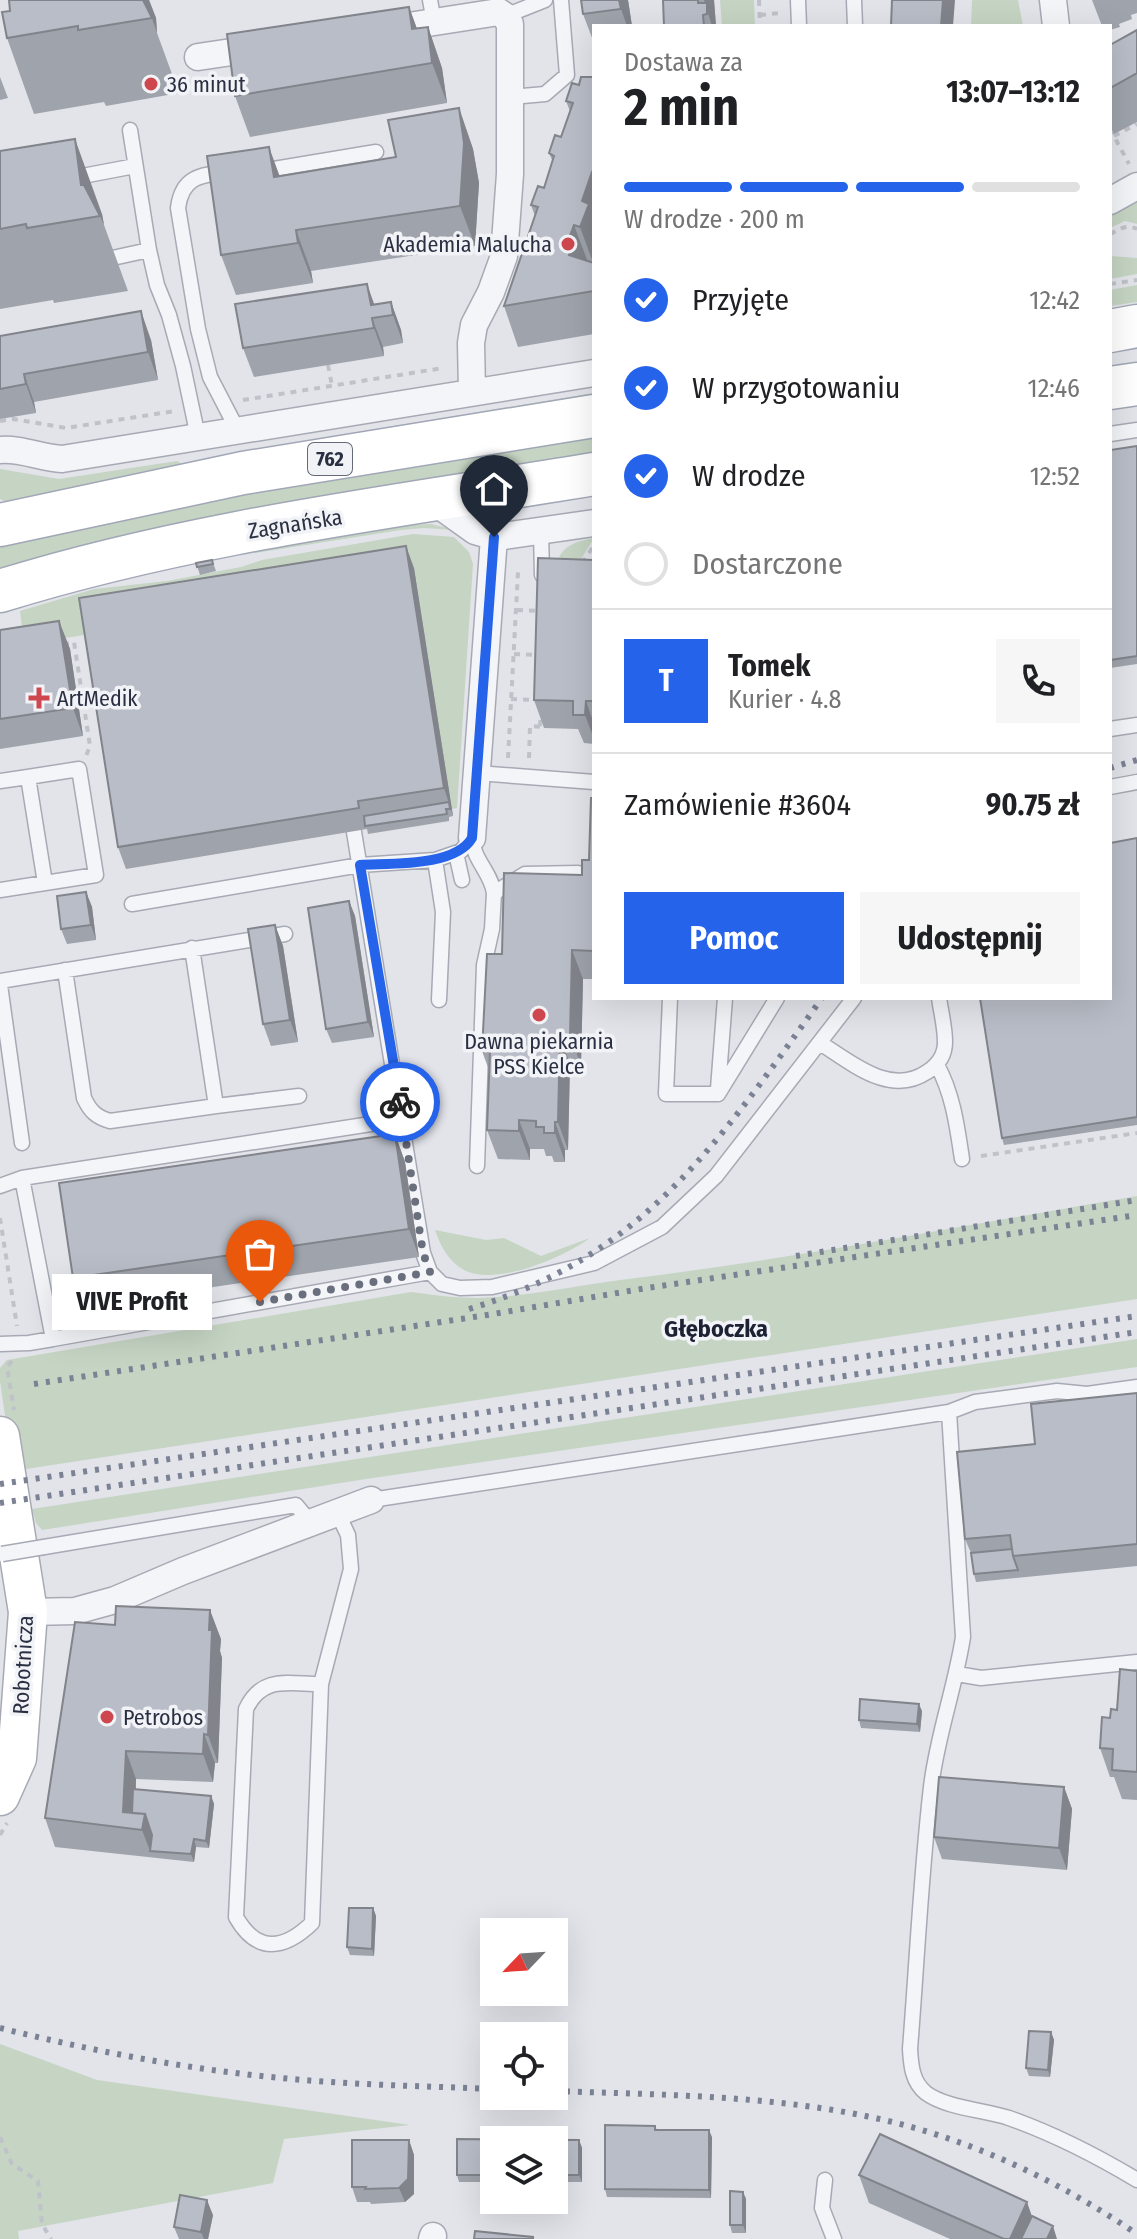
<!DOCTYPE html>
<html lang="pl">
<head>
<meta charset="utf-8">
<style>
	body { margin:0; font-family:"Fira Sans Condensed",sans-serif; background:#f6f6f6; color:#202124; height:100vh; display:flex; flex-direction:column; font-size:30px; white-space:nowrap }
	* { box-sizing:border-box; margin:0 }
	p { font-size:26px; color:#757577 }
	.icon { flex:none; width:44px; height:44px; fill:none; stroke:currentColor; stroke-width:2; stroke-linecap:round; stroke-linejoin:round }
	.map { position:relative; flex:1; overflow:hidden }
	.drawer { position:absolute; left:592px; top:24px; width:520px; height:976px; display:flex; flex-direction:column; background:#fff; border-radius:0px; box-shadow:0 8px 32px #0002 }
	.drawer>* { flex:none }
	.needle { width:52px; rotate:245deg }
	.controls { position:absolute; left:480px; top:1918px; display:grid; gap:16px }
	.controls a { display:grid; place-items:center; width:88px; height:88px; border-radius:0px; background:#fff; box-shadow:0 8px 32px #0002; font-size:40px }
	.pin { position:absolute; display:grid; place-items:center; width:68px; height:68px; color:#fff; margin:-82px -34px; border-radius:50% 50% 50% 0; rotate:-45deg; box-shadow:0 0 8px #0007 }
	.pin .icon { rotate:45deg }
	.courier { position:absolute; display:grid; place-items:center; width:80px; height:80px; margin:-40px; border:6px solid #2563eb; border-radius:50%; background:#fff; color:#222; box-shadow:0 2px 10px #0007 }
	.bubble { position:absolute; height:56px; border-radius:0px; background:#fff; box-shadow:0 8px 32px #0002; font-size:26px; font-weight:700; line-height:56px; text-align:center }
	.head em { font-style:normal; font-weight:700 }
	.head div { display:flex; flex-direction:column-reverse }
	.head { display:flex; align-items:center; justify-content:space-between; height:136px; padding:0 32px }
	h1 { font-size:52px; font-weight:700; line-height:60px }
	.bar { display:grid; grid-template-columns:repeat(4,1fr); gap:12px 8px; align-content:center; height:96px; padding:0 32px }
	.bar i { height:10px; border-radius:6px; background:#e0e0e0 }
	.bar .active { background:#2563eb }
	.bar p { grid-column:span 4 }
	.line { display:flex; align-items:center; gap:20px; padding:0 32px; border-top:2px solid #e0e0e0 }
	.line div { flex:1 }
	.round { display:grid; place-items:center; flex:none; width:84px; height:84px; border-radius:0px; background:#f6f6f6 }
	ol { padding:0 32px; list-style:none }
	li { display:flex; align-items:center; gap:24px; height:88px }
	li p { margin-inline-start:auto }
	li .icon { padding:8px; border-radius:50%; background:#2563eb; color:#fff; stroke-width:4 }
	li:last-child { color:#757577 }
	li i { width:44px; height:44px; border:4px solid #e0e0e0; border-radius:50% }
	.cta { display:flex; gap:16px; margin-top:auto; padding:16px 32px }
	.cta a { flex:1; height:92px; border-radius:0px; background:#2563eb; color:#fff; font-size:32px; font-weight:700; line-height:92px; text-align:center }
	.cta a+a { background:#f6f6f6; color:#202124 }
	.map>svg:first-child { display:block }
</style>
</head>
<body>
<div class="map">
<svg width="1137" height="2239" viewBox="0 0 1137 2239">
	<rect width="100%" height="100%" fill="#e2e4ea"/>
	<path fill="#c5d4c3" d="M720,0H754L755,26H722Z
		M972,0H1018L1023,26H971Z
		M1137,198V224L1125,221L1110,228V214Z
		M1110,256L1137,258V274L1110,279Z
		M1137,285V302L1110,306V290Z
		M594,393V404L311,441L315,439Z
		M594,429V461L0,579V538Z
		M177,461L184,465L11,504L0,499V469L59,479Z
		M431,524L455,530L424,528L401,530L255,553L250,549L339,529Z
		M413,534L454,537L469,552L473,564L457,808L452,809L414,568L92,678L84,635L39,642L22,627L20,611L94,589L167,581L241,567L262,560Z
		M594,538L575,569L558,560C564,544 579,541 594,538Z
		M1137,1196V1299L13,1471L0,1381V1368L7,1360L411,1292C434,1295 455,1298 478,1298C528,1297 578,1285 628,1279C798,1258 968,1225 1137,1196Z
		M435,1230L486,1240L504,1238L541,1256L590,1238C564,1257 496,1287 464,1270C448,1261 441,1247 435,1230Z
		M1137,1339V1367L366,1479L42,1530L36,1523L32,1509Z
		M0,2044L97,2080L410,2125L284,2139L273,2183L18,2231L19,2239H0Z"/>
	<g fill="none" stroke-linecap="round" stroke-linejoin="round">
		<g stroke="#a7aab4" stroke-width="17">
			<path id="lane" d="M430,0L434,22
				M798,0L799,26
				M854,0L855,26
				M505,16L545,0
				M511,97L545,94L567,75L561,0
				M130,130L149,250L157,285L169,315L183,366L198,437
				M260,169H274L376,152
				M228,172C201,175 182,176 178,208L198,329L210,377L238,431
				M72,178L135,166
				M108,259L149,250
				M1110,434L1137,430
				M541,532L542,575
				M1110,729L1137,725
				M477,773L594,782
				M28,777L79,769L96,875L45,883
				M0,781L28,777L45,883L0,890
				M1110,787L1137,782
				M354,832L423,1253L430,1272L442,1284L460,1288L492,1287L594,1263L662,1227L716,1176L854,998
				M472,838C473,860 491,872 494,893
				M456,853L462,880
				M435,860L443,912L439,1000
				M132,904L360,865L435,860L461,851L472,838
				M65,970L84,1098C90,1111 96,1117 110,1121L216,1106L192,948
				M0,981L285,934
				M0,985L22,1143
				M670,998L666,1094H718L777,998
				M820,1043C852,1063 890,1097 927,1072C938,1065 945,1056 945,1042C945,1027 941,1012 939,998
				M937,1065C953,1094 957,1126 962,1159
				M718,1089L725,998
				M216,1106L299,1096
				M477,1166L484,965L492,929L494,893L525,874L578,873
				M22,1178L403,1119
				M0,1186L22,1178L53,1339L29,1343L0,1344
				M53,1339L430,1272
				M949,1412L975,1402L1057,1391L1087,1394L1137,1387
				M371,1500L949,1412L963,1637C955,1688 937,1736 931,1787C921,1873 917,1961 910,2049C911,2065 912,2082 926,2093C946,2108 985,2110 1009,2118C1054,2134 1097,2156 1137,2180
				M44,1547L296,1505L310,1522
				M957,1674L981,1678L1137,1662
				M321,1684C288,1684 262,1675 246,1709L236,1917C257,1954 284,1950 312,1923L321,1684L351,1569L348,1535L337,1512
				M825,2180L822,2208L834,2239"/>
		</g>
		<g stroke="#a7aab4" stroke-width="29">
			<path id="street" d="M1053,0L1056,26
				M383,30L499,12L505,16L510,24V174L504,256L491,292L474,325L471,343L472,392
				M198,57L265,47
				M1110,201L1137,186
				M0,450C21,448 41,458 62,459L594,373
				M433,501L475,531L496,537L594,523
				M472,838L494,537
				M28,1612L75,1611L115,1600L183,1571L371,1500
				M432,2239L433,2236"/>
		</g>
		<g stroke="#a7aab4" stroke-width="41">
			<path id="secondary" d="M0,1436L28,1612L17,1758L0,1796"/>
		</g>
		<g stroke="#a1a7b6" stroke-width="45">
			<path id="primary" d="M1110,331L1137,326
				M1110,388L1137,384
				M0,525L243,473L594,416
				M0,591C193,531 395,507 594,474"/>
		</g>
		<path stroke="#bfc2c9" stroke-width="4" stroke-dasharray="6 6" stroke-linecap="butt" d="M759,0L760,26
			M760,15L781,13
			M1110,129L1129,164
			M1114,136L1137,124
			M1110,234C1120,229 1126,224 1137,229
			M1110,284L1137,280
			M328,365L332,386
			M243,400L443,368
			M0,421L13,419L66,428L175,411
			M582,563L593,547
			M517,610L539,611
			M63,644L74,642L90,746L86,756
			M514,654L540,655
			M511,699L537,700
			M540,726L541,713
			M508,758L518,572
			M529,758L530,726L544,727
			M981,1156L1137,1133
			M0,1218L17,1326
			M12,1361L7,1367L14,1410
			M0,1835L7,1823
			M0,2137L12,2164L38,2181L42,2224L51,2239"/>
		<use href="#lane" stroke="#f4f5f8" stroke-width="14"/>
		<use href="#street" stroke="#f4f5f8" stroke-width="26"/>
		<use href="#secondary" stroke="#fff" stroke-width="38"/>
		<use href="#primary" stroke="#fff" stroke-width="42"/>
		<path stroke="#7b8294" stroke-width="6" stroke-dasharray="4 8" stroke-linecap="butt" d="M1110,768L1137,760
			M796,1256L1137,1200
			M469,1309C646,1256 720,1140 822,998
			M34,1384L487,1315L647,1288L1137,1215
			M0,1484L1137,1316
			M0,1503L1137,1332
			M0,2028C93,2051 186,2069 281,2078C352,2085 423,2086 494,2089
			M554,2091C665,2095 779,2095 888,2121C977,2142 1062,2183 1137,2234"/>
		<g stroke="#a7aab4" stroke-width="17" stroke-linecap="butt">
			<path id="lane-bridge" d="M2,1554L44,1547"/>
		</g>
		<use href="#lane-bridge" stroke="#f4f5f8" stroke-width="14"/>
	</g>
	<path fill="#9fa3ab" d="M9,0H149L156,18L157,33L179,93L106,106L104,102L34,114L7,38L10,11Z
		M628,0L632,26H594V43L583,14Z
		M663,0H714L716,26H664Z
		M1092,0H1137V13L1131,15L1132,19L1119,24L1120,27L1110,30V26H1102Z
		M409,7L417,29L428,27L442,68L447,103L250,137L235,96Z
		M1137,30V122L1114,134L1110,125V45Z
		M0,77L8,98L0,100Z
		M594,77V334L518,347L504,306L535,216L531,205L544,188L553,162L549,153L561,137L570,111L566,101L579,85Z
		M459,108L473,149L479,183L475,246L311,271L313,283L236,295L221,255L280,176L396,157Z
		M0,151L102,214L104,225L128,291L54,303L53,300L0,309Z
		M391,302L401,330L403,343L383,347L384,356L254,377L243,348L374,304Z
		M0,336L151,340L158,380L34,402L36,413L0,419Z
		M1137,446V664L1110,668V450Z
		M212,560L216,571L200,575L196,563Z
		M594,560V744L584,743L578,729L544,728L534,700Z
		M414,568L453,816L449,817V821L368,834L367,829L126,869L118,847Z
		M59,621L70,649L83,736L0,749V630Z
		M594,798V979H583L581,1065L570,1064L568,1150H565V1162H554L552,1156H546L544,1149H530V1160L498,1159L487,1130L489,1070L482,1051L502,954L582,875L589,860Z
		M1137,838V1125L1004,1145L1002,1138Z
		M86,892L92,907L96,940L67,944L61,929Z
		M349,901L355,916L374,1037L332,1043L326,1029Z
		M275,925L283,946L298,1042L271,1046L263,1024Z
		M395,1134L405,1162L419,1257L84,1306L73,1278Z
		M1137,1393V1566L976,1582L974,1574L971,1553L965,1539L1035,1444Z
		M221,1639L220,1651L222,1658L218,1763H215L213,1782L136,1779V1789L211,1796L214,1804L209,1848L196,1847L194,1862L55,1847L45,1818Z
		M1137,1671V1800L1122,1799L1114,1777H1110L1100,1748L1110,1718L1117,1710Z
		M922,1711L920,1732L861,1728L859,1720Z
		M1064,1787L1072,1809L1067,1870L942,1859L934,1837Z
		M373,1908L376,1916L374,1956L350,1955L347,1947Z
		M1051,2032L1054,2040L1050,2077L1029,2076L1026,2068Z
		M655,2126L657,2130L712,2137L711,2198L607,2197L605,2189Z
		M457,2139L579,2140L582,2148V2182H554V2140H494V2182H459L457,2175Z
		M409,2140L414,2155V2194L405,2202L371,2204L370,2202H357L352,2187Z
		M859,2175L1032,2216L1057,2239H950L869,2203Z
		M743,2192L746,2199V2233H732L730,2225Z
		M213,2215L208,2239H179L174,2227Z"/>
	<path fill="#82848b" d="M137,0H149L156,18L157,33L152,18Z
		M619,0H628L632,26H627L621,9Z
		M704,0H714L716,26H712Z
		M943,0H955L953,26H941Z
		M409,7L424,48L412,29Z
		M428,27L442,68L447,103L432,63Z
		M459,108L473,149L479,183L475,246L460,206Z
		M75,139L102,214L104,225L100,216L81,185Z
		M269,147L284,188L274,177Z
		M592,172L594,178V265L580,227L582,201Z
		M574,225L589,265L582,284L565,249Z
		M296,230L311,271L313,283L298,243Z
		M367,284L377,312L371,305Z
		M391,302L401,330L403,343L393,315Z
		M141,311L151,340L158,380L148,352Z
		M372,318L383,347L384,356L374,328Z
		M24,374L34,402L36,413L26,384Z
		M406,546L414,568L453,816L444,788Z
		M59,621L70,649L83,736L73,708Z
		M586,701L594,724V739L585,715Z
		M86,892L92,907L96,940L91,925Z
		M349,901L355,916L374,1037L368,1022Z
		M275,925L283,946L298,1042L290,1020Z
		M572,950L583,979L581,1065L570,1036Z
		M560,1036L570,1064L568,1150L558,1122Z
		M519,1120L530,1149V1160L519,1131Z
		M555,1122L565,1150V1162L555,1133Z
		M395,1134L405,1162L419,1257L409,1229Z
		M210,1610L221,1639L220,1651L222,1658L218,1763L208,1735Z
		M919,1704L922,1711L920,1732L917,1724Z
		M204,1734L215,1763L213,1782L203,1754Z
		M126,1751L136,1779L134,1829L123,1812Z
		M1064,1787L1072,1809L1067,1870L1059,1848Z
		M211,1796L214,1804L209,1848L206,1841Z
		M145,1814L155,1843L150,1851L142,1830Z
		M194,1839L196,1847L194,1862L191,1854Z
		M373,1908L376,1916L374,1956L372,1949Z
		M1051,2032L1054,2040L1050,2077L1048,2070Z
		M709,2130L712,2137L711,2198L709,2190Z
		M409,2140L414,2155V2194L405,2202L399,2188Z
		M579,2140L582,2148V2182L579,2175Z
		M743,2192L746,2199V2233L743,2225Z
		M207,2200L213,2215L208,2239H204L201,2232Z
		M1027,2202L1037,2231L1033,2239H1010Z
		M1053,2226L1057,2239H1047Z"/>
	<path fill="#b9bdc7" stroke="#82848b" stroke-width="2" d="M9,0H143L152,18L78,30V26L7,38L2,12L10,11Z
		M581,0H619L621,9L583,14Z
		M663,0H698V3H707V14L703,15L704,26H664Z
		M892,0H943L941,26H891Z
		M409,7L412,29L428,27L432,63L235,96L227,34Z
		M1137,30V73L1110,88V45Z
		M581,77H594V173L592,172L582,201L589,204L580,227L574,225L565,249L570,251L569,255L594,263V291L504,306L538,207L531,205L538,186L544,188L554,156L549,153L555,135L561,137L573,103L566,101L572,83L579,85Z
		M459,108L464,143L460,206L296,230L298,243L221,255L207,156L269,147L274,177L396,157L388,120Z
		M75,139L81,185H84L100,216L27,228L26,224L0,229V151Z
		M367,284L371,305L391,302L393,315L372,318L374,328L243,348L235,304Z
		M141,311L148,352L24,374L26,384L0,389V336Z
		M1137,446V656L1110,660V450Z
		M406,546L444,788L358,801L359,808L118,847L79,598Z
		M538,558L594,560V701H586L585,715H573V701L534,700Z
		M212,560L213,564L197,567L196,563Z
		M59,621L73,708L0,719V630Z
		M591,798H594V951L572,950L570,1036H560L558,1122H555V1133H544V1127H536V1121L519,1120V1131L487,1130L490,1051H482L487,954H502L504,873L582,875V860H589Z
		M449,802L450,809H446L447,814L365,826L364,816Z
		M1137,838V1117L1002,1138L980,998H1110V843Z
		M86,892L91,925L61,929L57,896Z
		M349,901L368,1022L326,1029L308,908Z
		M275,925L290,1020L263,1024L248,929Z
		M395,1134L409,1229L73,1278L59,1183Z
		M1137,1393V1544L1013,1556L1010,1535L965,1539L957,1452L1035,1444L1031,1404Z
		M1012,1549L1013,1556L1018,1570L974,1574L971,1553Z
		M116,1606L210,1610L209,1630H212L208,1735L204,1734L203,1754L126,1751L123,1812L145,1814L142,1830L45,1818L75,1622L115,1625Z
		M1120,1669L1137,1671V1772L1112,1770L1113,1749L1100,1748L1102,1717L1110,1718L1111,1709L1117,1710Z
		M860,1699L919,1704L917,1724L859,1720Z
		M939,1777L1064,1787L1059,1848L934,1837Z
		M133,1789L211,1796L206,1841L194,1839L191,1854L150,1851L152,1835L145,1814L132,1813Z
		M349,1908H373L372,1949L347,1947Z
		M1029,2031L1051,2032L1048,2070L1026,2068Z
		M605,2125L655,2126V2130H709V2190L605,2189Z
		M880,2134L1027,2202L1010,2239H1004L859,2175Z
		M457,2139L579,2140V2175H554V2140H494V2175H457Z
		M352,2140H409L408,2179L399,2188L365,2189L366,2187H352Z
		M730,2191L743,2192V2225H730Z
		M180,2195L207,2200L201,2232L174,2227Z
		M1032,2216L1053,2226L1047,2239H1021Z
		M475,2231L533,2237V2239H474Z"/>
	<g fill="none" stroke-linecap="round" stroke-linejoin="round">
		<path stroke="#6a6f7d" stroke-width="8" stroke-dasharray="0 14.4" d="M260,1302L430,1272L423,1253L400,1102"/>
		<path stroke="#2563eb" stroke-width="10" d="M400,1102L360,865C391,863 455,867 472,838L494,537"/>
	</g>
	<g fill="#ce474e" stroke="#f1f3f7" stroke-width="3">
		<circle cx="151" cy="84" r="8"/>
		<circle cx="568" cy="244" r="8"/>
		<path d="M35 686h8v8h8v8h-8v8h-8v-8h-8v-8h8z"/>
		<circle cx="539" cy="1015" r="8"/>
		<circle cx="107" cy="1717" r="8"/>
	</g>
	<g text-anchor="middle" dominant-baseline="central" stroke-width="7" stroke-linejoin="round" paint-order="stroke">
		<rect fill="#f1f3f7" stroke="#666a78" stroke-width="2" x="308" y="443" width="44" height="32" rx="6"/>
		<g font-size="20" font-weight="bold" fill="#2a3042">
			<text x="330" y="459">762</text>
		</g>
		<g font-size="22" fill="#2a3042" stroke="#f1f3f7" text-anchor="start">
			<text x="167" y="84">36 minut</text>
			<text x="552" y="244" text-anchor="end">Akademia Malucha</text>
			<text x="57" y="698">ArtMedik</text>
			<text x="539" y="1041" text-anchor="middle">Dawna piekarnia<tspan x="539" dy="25">PSS Kielce</tspan></text>
			<text x="123" y="1717">Petrobos</text>
		</g>
		<g font-size="22" fill="#2a3042" stroke="#f1f3f7">
			<text transform="translate(295 524) rotate(-9)">Zagnańska</text>
			<text transform="translate(23 1665) rotate(-87)">Robotnicza</text>
		</g>
		<g font-size="24" font-weight="bold" fill="#1c2133" stroke="#f1f3f7">
			<text x="716" y="1329">Głęboczka</text>
		</g>
	</g>
</svg>
<div class="controls">
<a><svg class="needle" viewBox="-14 -14 28 28"><path d="M0-13l5 13h-10z" fill="#e53935"/><path d="M0 13l5-13h-10z" fill="#757577"/></svg></a>
<a><svg class="icon" aria-label="locate" viewBox="0 0 24 24"><circle cx="12" cy="12" r="6"/><path d="M12 2v4M12 18v4M2 12h4M18 12h4"/></svg></a>
<a><svg class="icon" aria-label="layers" viewBox="0 0 24 24"><path d="M12 4l9 5-9 5-9-5zM3 14l9 5 9-5"/></svg></a>
</div>
<div class="pin" style="left:260px;top:1302px;background:#ea580c"><svg class="icon" aria-label="bag" viewBox="0 0 24 24"><path d="M5 8h14l-1 12H6zM9 8a3 3 0 0 1 6 0"/></svg></div>
<div class="pin" style="left:494px;top:537px;background:#1f2937"><svg class="icon" aria-label="home" viewBox="0 0 24 24"><path d="M3 11l9-7 9 7M6 9v11h12V9"/></svg></div>
<div class="courier" style="left:400px;top:1102px"><svg class="icon" aria-label="bike" viewBox="0 0 24 24"><circle cx="6" cy="16" r="4"/><circle cx="18" cy="16" r="4"/><path d="M6 16l4-8h5l3 8M10 8l3 8H6M13 5h3"/></svg></div>
<div class="bubble" style="left:52px;top:1274px;width:160px">VIVE Profit</div>
<section class="drawer">
<div class="head"><div><h1>2 min</h1><p>Dostawa za</p></div><em>13:07–13:12</em></div>
<div class="bar"><i class="active"></i><i class="active"></i><i class="active"></i><i></i><p>W drodze · 200 m</p></div>
<ol>
<li><svg class="icon" aria-label="check" viewBox="0 0 24 24"><path d="M5 12l5 5 9-10"/></svg>Przyjęte<p>12:42</p></li>
<li><svg class="icon" aria-label="check" viewBox="0 0 24 24"><path d="M5 12l5 5 9-10"/></svg>W przygotowaniu<p>12:46</p></li>
<li><svg class="icon" aria-label="check" viewBox="0 0 24 24"><path d="M5 12l5 5 9-10"/></svg>W drodze<p>12:52</p></li>
<li><i></i>Dostarczone</li>
</ol>
<div class="line" style="height:144px"><b class="round" style="background:#2563eb;color:#fff">T</b><div><b>Tomek</b><p>Kurier · 4.8</p></div><a class="round"><svg class="icon" aria-label="phone" viewBox="0 0 24 24"><path d="M5 4h4l2 5-3 2q2 4 5 5l2-3 5 2v4C11 20 4 13 5 4z"/></svg></a></div>
<div class="line" style="height:104px"><div>Zamówienie #3604</div><b>90.75 zł</b></div>
<div class="cta"><a>Pomoc</a><a>Udostępnij</a></div>
</section>
</div>
</body>
</html>
